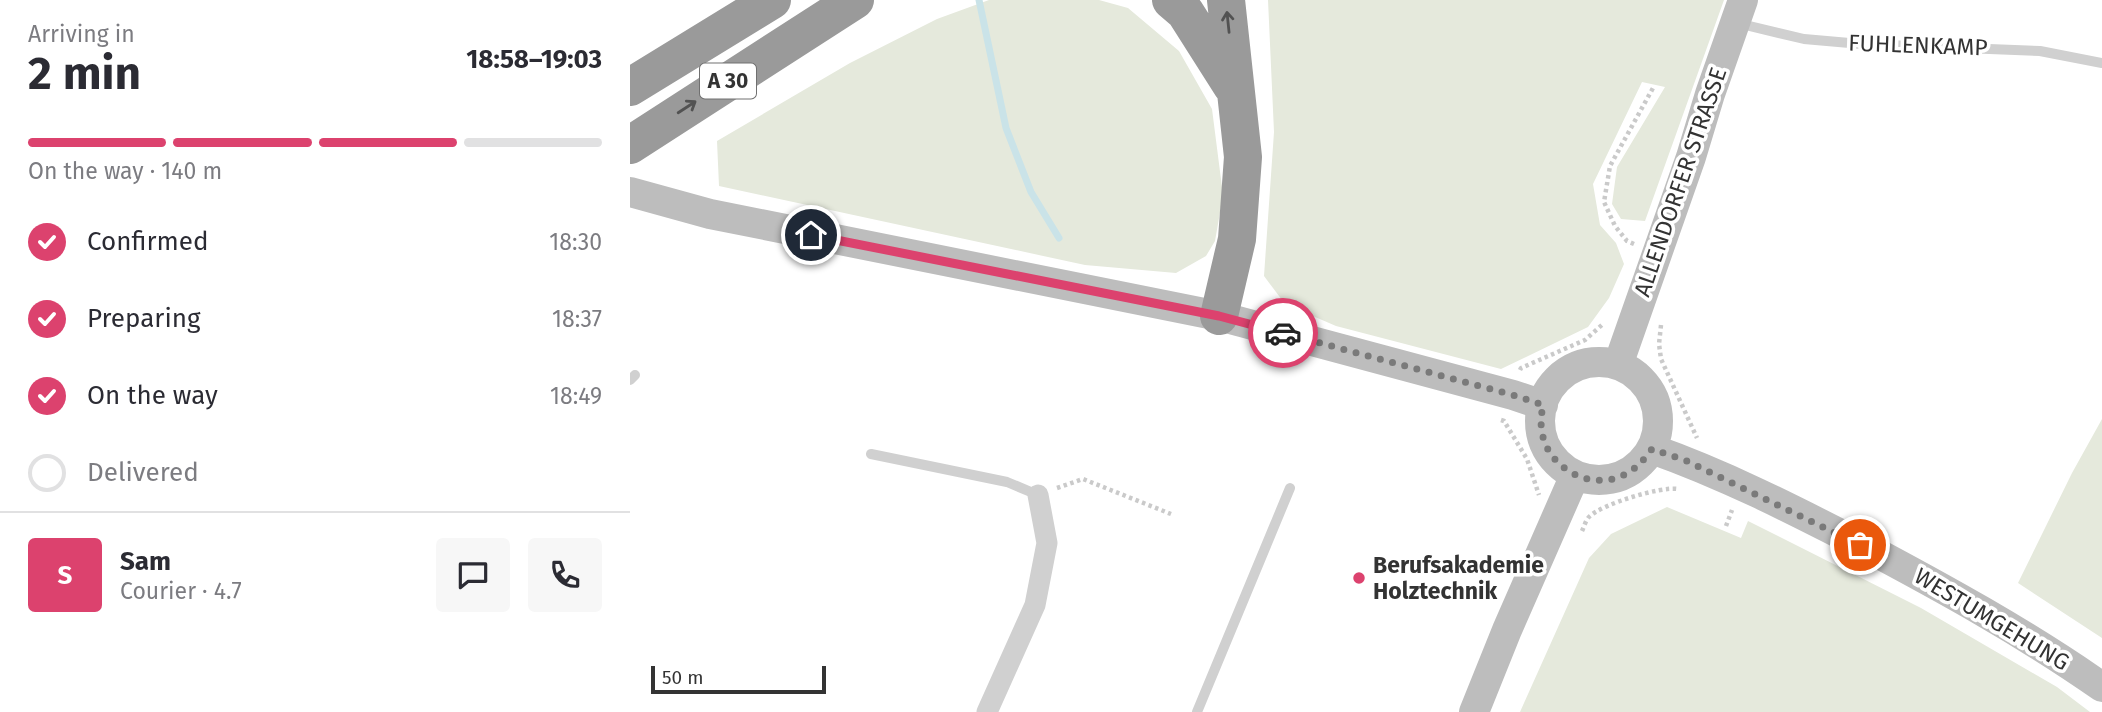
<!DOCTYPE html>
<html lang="en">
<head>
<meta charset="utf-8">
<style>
	body { margin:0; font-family:"Fira Sans",sans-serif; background:#f7f7f7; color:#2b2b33; height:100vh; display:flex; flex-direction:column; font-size:26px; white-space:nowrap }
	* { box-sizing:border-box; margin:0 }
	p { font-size:23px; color:#7c7c81 }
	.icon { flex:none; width:38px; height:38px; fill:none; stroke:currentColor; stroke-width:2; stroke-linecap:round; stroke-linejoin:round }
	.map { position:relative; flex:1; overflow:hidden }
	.side { display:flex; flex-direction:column; background:#fff; width:630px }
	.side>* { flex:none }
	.scale { position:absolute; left:21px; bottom:18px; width:175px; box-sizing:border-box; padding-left:7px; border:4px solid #333; border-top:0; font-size:19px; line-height:24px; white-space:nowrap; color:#333; -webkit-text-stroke:5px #fff; paint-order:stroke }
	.pin { position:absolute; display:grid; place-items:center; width:60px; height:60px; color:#fff; margin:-30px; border:4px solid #fff; border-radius:50%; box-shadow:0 2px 7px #0007 }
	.courier { position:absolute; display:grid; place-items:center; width:70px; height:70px; margin:-35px; border:5px solid #dc426e; border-radius:50%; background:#fff; color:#222; box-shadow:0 2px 9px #0007 }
	.summary em { font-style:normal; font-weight:700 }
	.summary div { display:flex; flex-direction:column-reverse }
	.summary { display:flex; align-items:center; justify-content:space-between; height:119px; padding:0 28px }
	h1 { font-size:46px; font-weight:700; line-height:52px }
	.bar { display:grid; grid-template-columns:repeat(4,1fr); gap:10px 7px; align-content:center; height:84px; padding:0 28px }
	.bar i { height:9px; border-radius:5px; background:#e1e1e2 }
	.bar .active { background:#dc426e }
	.bar p { grid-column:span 4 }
	.line { display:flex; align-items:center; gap:18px; padding:0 28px; border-top:2px solid #e1e1e2 }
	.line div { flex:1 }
	.round { display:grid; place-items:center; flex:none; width:74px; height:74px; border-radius:7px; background:#f7f7f7 }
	ol { padding:0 28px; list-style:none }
	li { display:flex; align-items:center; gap:21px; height:77px }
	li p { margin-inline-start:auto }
	li .icon { padding:7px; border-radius:50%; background:#dc426e; color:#fff; stroke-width:4 }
	li:last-child { color:#7c7c81 }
	li i { width:38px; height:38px; border:4px solid #e1e1e2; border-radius:50% }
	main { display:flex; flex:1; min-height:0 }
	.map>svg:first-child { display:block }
</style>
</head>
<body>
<main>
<section class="side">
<div class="summary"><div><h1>2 min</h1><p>Arriving in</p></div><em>18:58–19:03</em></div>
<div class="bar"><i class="active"></i><i class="active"></i><i class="active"></i><i></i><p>On the way · 140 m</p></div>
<ol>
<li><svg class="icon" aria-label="check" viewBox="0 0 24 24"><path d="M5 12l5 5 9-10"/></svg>Confirmed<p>18:30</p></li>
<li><svg class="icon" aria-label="check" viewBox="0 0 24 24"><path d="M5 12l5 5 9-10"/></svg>Preparing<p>18:37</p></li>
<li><svg class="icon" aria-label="check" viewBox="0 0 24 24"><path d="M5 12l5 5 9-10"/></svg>On the way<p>18:49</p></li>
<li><i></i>Delivered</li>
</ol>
<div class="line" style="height:126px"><b class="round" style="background:#dc426e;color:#fff">S</b><div><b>Sam</b><p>Courier · 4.7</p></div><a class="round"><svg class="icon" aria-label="chat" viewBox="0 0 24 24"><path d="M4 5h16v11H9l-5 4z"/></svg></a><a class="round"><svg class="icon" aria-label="phone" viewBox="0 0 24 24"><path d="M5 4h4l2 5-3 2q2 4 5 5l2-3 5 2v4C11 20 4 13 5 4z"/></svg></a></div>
</section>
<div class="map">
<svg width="1472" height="712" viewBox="0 0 1472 712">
	<rect width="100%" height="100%" fill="#fff"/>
	<path fill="#e5e9dc" d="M359,0H469L498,8L549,51L582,109L593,195L585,241L576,256L546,273L455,265L89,186L87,141L220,63L307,19Z
		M638,0H1094L1015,221L991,219L982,204L987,167L1035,87L1012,82L963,184L970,225L986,243L994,264L979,298L958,327L871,369L706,326L655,304L634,276L644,132Z
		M1472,419V638L1388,583L1442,473Z
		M1037,507L1111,538L1118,521L1291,608L1427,687L1460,712H890L959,558L981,534Z"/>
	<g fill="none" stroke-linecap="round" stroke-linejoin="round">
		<path stroke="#cae3e8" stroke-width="7" d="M349,0L376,128L401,192L429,238"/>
		<path stroke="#cacaca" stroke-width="4.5" stroke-dasharray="3.5 3.5" stroke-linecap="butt" d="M1004,244L997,241L985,226L974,202L980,166L1023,88
			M1031,325L1029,344L1031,359L1067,438
			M890,370L891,368L955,340L973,324
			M871,420L874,421L897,459L909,495
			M427,488L453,479L541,514
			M1096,526L1102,510
			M952,531C954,527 956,519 960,516C973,504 1031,486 1048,489"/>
		<path stroke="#d0d0d0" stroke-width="10" d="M1107,23L1174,39L1231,44L1410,51L1472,63
			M0,380L5,375
			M241,454L377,482L408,495
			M567,712L660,488"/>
		<path stroke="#d0d0d0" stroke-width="21" d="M357,712L405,605L417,543L408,495"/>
		<path stroke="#bdbdbd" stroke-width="30" d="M0,192L80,214L589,316L883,395L913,405
			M910 421a59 59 0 1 1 118 0a59 59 0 1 1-118 0Z
			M988,365L1061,157L1080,94L1113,0
			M1022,449C1093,474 1162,509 1230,544C1313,588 1395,633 1472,687
			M844,712L877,630L945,475"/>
		<path stroke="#9a9a9a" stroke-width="38" d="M541,0L555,12L602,86
			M0,87L142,0
			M0,145L225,0
			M589,316L607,239L613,157L596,0"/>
	</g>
	<defs><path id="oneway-shaft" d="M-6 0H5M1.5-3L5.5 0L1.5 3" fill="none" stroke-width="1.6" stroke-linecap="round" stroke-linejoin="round" transform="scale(1.75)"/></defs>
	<g stroke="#525252">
		<use href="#oneway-shaft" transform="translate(598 22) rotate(-96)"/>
		<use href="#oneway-shaft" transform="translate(57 107) rotate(-33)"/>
	</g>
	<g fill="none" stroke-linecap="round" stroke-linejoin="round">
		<path stroke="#7a7a7a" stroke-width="7" stroke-dasharray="0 12.6" d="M653,333L883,395L913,405C911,416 910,426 913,437C922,472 967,493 999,472C1009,466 1015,458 1022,449L1057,461L1230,545"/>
		<path stroke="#dc426e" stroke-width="9" d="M181,235L589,316L653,333"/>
	</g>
	<circle fill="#dc426e" stroke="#fff" stroke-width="2.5" cx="729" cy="578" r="7"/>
	<g text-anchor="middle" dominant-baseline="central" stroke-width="7" stroke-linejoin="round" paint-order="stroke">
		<rect fill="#fff" stroke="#707070" stroke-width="2" x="70" y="63.5" width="56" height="35" rx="5"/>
		<g font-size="21" font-weight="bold" fill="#333">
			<text x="98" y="81">A 30</text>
		</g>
		<g font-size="23" fill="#333" stroke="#fff">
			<text transform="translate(1288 45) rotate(2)">FUHLENKAMP</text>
			<text transform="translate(1050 182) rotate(-71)">ALLENDORFER STRASSE</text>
			<text transform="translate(1362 619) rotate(31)">WESTUMGEHUNG</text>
		</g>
		<g font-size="23" font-weight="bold" fill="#333" stroke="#fff" text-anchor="start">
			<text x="743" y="565">Berufsakademie<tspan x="743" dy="26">Holztechnik</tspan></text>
		</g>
	</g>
</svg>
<div class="scale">50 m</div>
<div class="pin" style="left:1230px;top:545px;background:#ea580c"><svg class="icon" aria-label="bag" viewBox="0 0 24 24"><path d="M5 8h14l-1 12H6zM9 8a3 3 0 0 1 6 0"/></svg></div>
<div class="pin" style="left:181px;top:235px;background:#1f2937"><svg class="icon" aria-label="home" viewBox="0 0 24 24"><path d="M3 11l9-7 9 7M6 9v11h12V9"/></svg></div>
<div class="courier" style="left:653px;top:333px"><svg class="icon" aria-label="car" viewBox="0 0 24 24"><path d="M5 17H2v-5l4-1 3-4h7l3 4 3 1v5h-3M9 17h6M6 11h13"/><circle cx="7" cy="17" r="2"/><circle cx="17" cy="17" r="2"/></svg></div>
</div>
</main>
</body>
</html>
